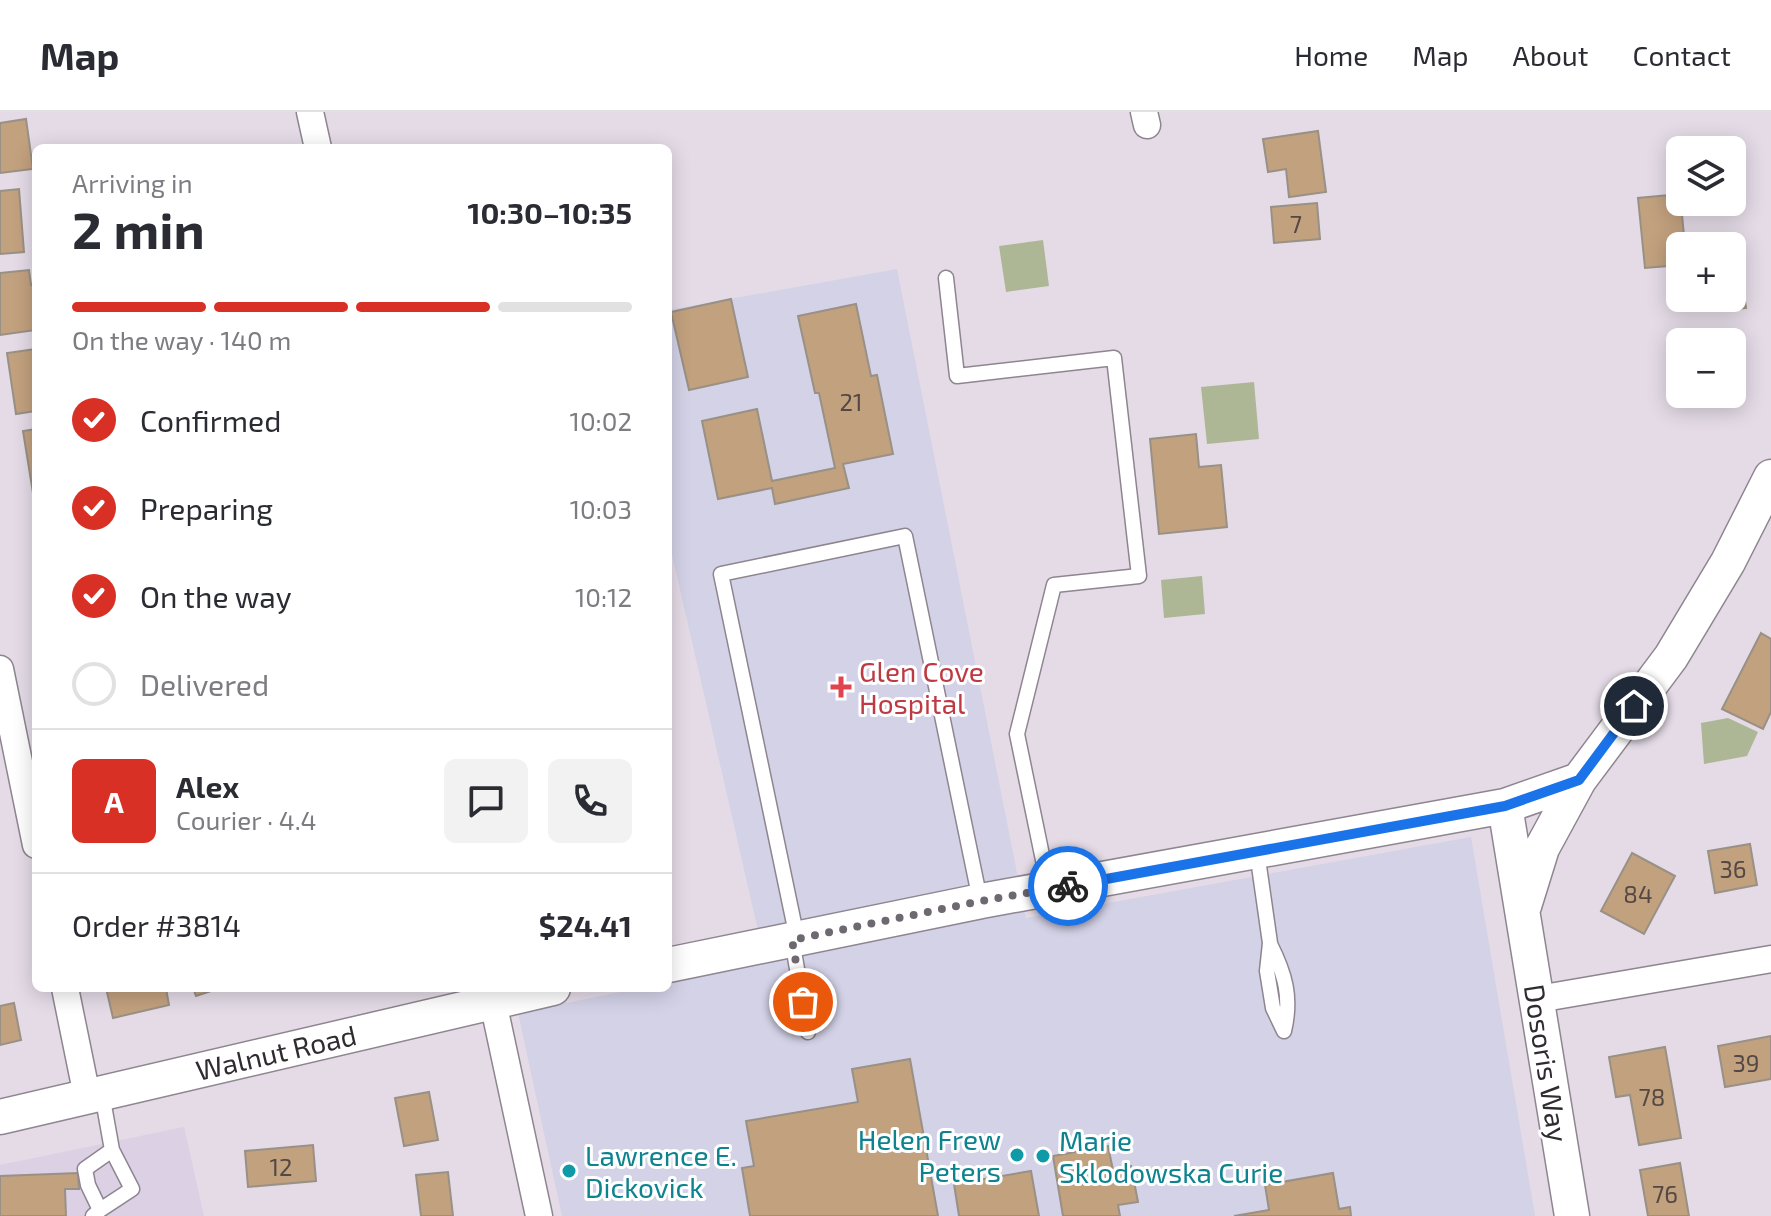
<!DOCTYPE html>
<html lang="en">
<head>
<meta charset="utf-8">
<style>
	body { margin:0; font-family:"Exo 2",sans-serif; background:#f2f2f3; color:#2b2b33; height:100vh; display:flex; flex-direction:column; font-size:30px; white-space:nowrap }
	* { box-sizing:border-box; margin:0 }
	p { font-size:26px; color:#7c7c81 }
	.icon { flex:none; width:44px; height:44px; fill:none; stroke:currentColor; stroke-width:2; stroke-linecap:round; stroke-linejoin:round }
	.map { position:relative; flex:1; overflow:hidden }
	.panel { position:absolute; left:32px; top:32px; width:640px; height:848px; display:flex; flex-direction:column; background:#fff; border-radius:12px; box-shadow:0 4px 20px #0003 }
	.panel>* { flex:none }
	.fabs { position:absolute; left:1666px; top:24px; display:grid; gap:16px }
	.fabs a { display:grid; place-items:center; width:80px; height:80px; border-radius:12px; background:#fff; box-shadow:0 4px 20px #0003; font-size:40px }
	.pin { position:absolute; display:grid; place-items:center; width:68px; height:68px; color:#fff; margin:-34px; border:4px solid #fff; border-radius:50%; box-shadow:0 2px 8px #0007 }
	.courier { position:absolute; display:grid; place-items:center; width:80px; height:80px; margin:-40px; border:6px solid #1a73e8; border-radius:50%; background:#fff; color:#222; box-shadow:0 2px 10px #0007 }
	.overview em { font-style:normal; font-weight:700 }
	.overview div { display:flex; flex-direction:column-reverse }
	.overview { display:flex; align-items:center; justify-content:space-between; height:136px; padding:0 40px }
	h1 { font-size:52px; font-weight:700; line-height:60px }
	.bar { display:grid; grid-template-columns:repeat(4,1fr); gap:12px 8px; align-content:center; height:96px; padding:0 40px }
	.bar i { height:10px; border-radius:6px; background:#e1e1e2 }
	.bar .on { background:#d93025 }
	.bar p { grid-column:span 4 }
	.line { display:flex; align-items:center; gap:20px; padding:0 40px; border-top:2px solid #e1e1e2 }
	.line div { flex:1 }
	.round { display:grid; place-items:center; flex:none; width:84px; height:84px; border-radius:12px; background:#f2f2f3 }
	ol { padding:0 40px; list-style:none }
	li { display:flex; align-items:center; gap:24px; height:88px }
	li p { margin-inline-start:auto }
	li .icon { padding:8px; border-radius:50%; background:#d93025; color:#fff; stroke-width:4 }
	li:last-child { color:#7c7c81 }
	li i { width:44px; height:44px; border:4px solid #e1e1e2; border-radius:50% }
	header { display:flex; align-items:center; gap:48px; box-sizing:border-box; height:112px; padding:0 40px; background:#fff; border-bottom:2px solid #e1e1e2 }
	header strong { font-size:38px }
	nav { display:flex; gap:44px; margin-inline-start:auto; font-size:28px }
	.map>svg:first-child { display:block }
</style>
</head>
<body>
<header>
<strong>Map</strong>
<nav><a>Home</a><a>Map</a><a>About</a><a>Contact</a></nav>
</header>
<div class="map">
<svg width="1771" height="1104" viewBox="0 0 1771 1104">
	<rect width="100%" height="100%" fill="#e4dbe6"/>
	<path fill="#dbd0e4" d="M184,1015L204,1104H0V1053Z"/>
	<path fill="#d4d2e7" d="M897,157L1026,806L1471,725L1535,1104H562L518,901L639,876H668V870L765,849L668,425V198Z"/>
	<path fill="#adb795" d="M1043,128L1049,174L1006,180L999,134Z
		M1254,270L1259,327L1207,332L1201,275Z
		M1202,464L1205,502L1164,506L1161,468Z
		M1728,606L1758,620L1747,644L1704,652L1701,611Z"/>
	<path fill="#c2a17e" stroke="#999086" stroke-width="2" d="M26,7L33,57L0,61V11Z
		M1318,19L1326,80L1289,85L1286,57L1268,60L1263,27Z
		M19,77L24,140L0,142V79Z
		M1680,82L1685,134H1680V153L1645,156L1638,86Z
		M1317,91L1320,127L1274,131L1271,95Z
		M1740,154L1746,196L1721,199L1720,186H1732V155Z
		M29,158L31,173L36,172V218L0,223V161Z
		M731,187L748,265L689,278L671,200Z
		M856,192L871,264L877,263L893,342L843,352L849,376L775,392L772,376L718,387L702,309L757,297L772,369L835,356L819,281H815L798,204Z
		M36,237V299L16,302L7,241Z
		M36,317V380L33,381L23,319Z
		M1196,322L1199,355L1221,353L1227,415L1159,422L1150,327Z
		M1761,521L1771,527V600L1763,617L1722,597Z
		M1750,732L1757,773L1715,781L1708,739Z
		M1632,741L1675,764L1644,822L1601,799Z
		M106,876H166L169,893L113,906Z
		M193,876H220L196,884Z
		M14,891L21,928L0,933V894Z
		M1771,924V967L1725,975L1718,934Z
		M1665,935L1681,1026L1639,1033L1630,983L1616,985L1609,945Z
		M910,947L938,1104H750L742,1056L754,1054L746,1009L858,990L852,957Z
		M429,980L438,1028L404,1034L395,986Z
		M313,1033L316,1069L248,1075L245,1039Z
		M1108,1034L1113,1058L1131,1054L1138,1090L1118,1093L1120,1104H1063L1053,1044Z
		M1680,1051L1689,1104H1648L1640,1058Z
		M1031,1059L1039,1104H959L954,1072Z
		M448,1060L453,1104H421L416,1063Z
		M78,1061L79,1077H65L66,1104H0V1064Z
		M1333,1061L1339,1097L1350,1095L1351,1104H1234L1269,1098L1265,1073Z"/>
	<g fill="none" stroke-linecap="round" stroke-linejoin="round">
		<g stroke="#8e8590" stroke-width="17">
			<path id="service" d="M946,166L957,264L1114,246L1139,464L1054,473L1017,622L1049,777
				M1257,740L1270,831L1267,859L1273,896L1284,919
				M797,826L721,462L905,424L980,788
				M792,828L808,920
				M1270,832C1285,862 1292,885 1284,919
				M100,1098L132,1077L112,1038
				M93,1104L100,1098L88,1073L85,1057L112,1038L102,982"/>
		</g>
		<g stroke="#8e8590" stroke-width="29">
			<path id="minor" d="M310,0L318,36
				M1144,0L1147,13
				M0,557L36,733
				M65,876L87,984
				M490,876L539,1104
				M1538,887L1771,847"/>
		</g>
		<g stroke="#8e8590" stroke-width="37">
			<path id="tertiary" d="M1505,694L1572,1104
				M1524,794L1542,736L1579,668
				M668,853L981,789L1505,694L1579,668L1671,545L1728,450L1771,365
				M0,1005L553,876"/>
		</g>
		<use href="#service" stroke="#fff" stroke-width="14"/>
		<use href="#minor" stroke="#fff" stroke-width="26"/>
		<use href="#tertiary" stroke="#fff" stroke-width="34"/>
	</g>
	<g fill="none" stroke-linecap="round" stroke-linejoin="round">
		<path stroke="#6e6970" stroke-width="8" stroke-dasharray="0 14.4" d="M803,890L792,828L981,789L1068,774"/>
		<path stroke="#1a73e8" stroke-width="10" d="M1068,774L1505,694L1579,668L1634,594"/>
	</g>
	<path fill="#e0444e" stroke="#fff" stroke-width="3" d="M837 563h8v8h8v8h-8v8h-8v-8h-8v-8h8z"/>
	<g fill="#0f9aa8" stroke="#fff" stroke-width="3">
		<circle cx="1017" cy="1043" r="8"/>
		<circle cx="1043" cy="1044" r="8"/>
		<circle cx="569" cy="1059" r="8"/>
	</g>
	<g text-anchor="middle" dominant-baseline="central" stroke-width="6" stroke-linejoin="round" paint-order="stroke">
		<g font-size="24" fill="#544844">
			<text x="1296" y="111">7</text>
			<text x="851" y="289">21</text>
			<text x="1733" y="756">36</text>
			<text x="1638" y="781">84</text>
			<text x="1746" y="950">39</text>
			<text x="1652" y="984">78</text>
			<text x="281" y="1054">12</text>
			<text x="1665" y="1081">76</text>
		</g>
		<g font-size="28" fill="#be3a42" stroke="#fff" text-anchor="start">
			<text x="859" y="559">Glen Cove<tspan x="859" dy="32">Hospital</tspan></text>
		</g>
		<g font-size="28" fill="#2f2b30" stroke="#fff">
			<text transform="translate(276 940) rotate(-13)">Walnut Road</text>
			<text transform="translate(1547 951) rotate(81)">Dosoris Way</text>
		</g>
		<g font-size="28" fill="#0d838f" stroke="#fff" text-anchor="start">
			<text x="1001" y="1027" text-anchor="end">Helen Frew<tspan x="1001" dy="32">Peters</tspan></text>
			<text x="1059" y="1028">Marie<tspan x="1059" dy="32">Sklodowska Curie</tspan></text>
			<text x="585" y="1043">Lawrence E.<tspan x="585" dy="32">Dickovick</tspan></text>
		</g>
	</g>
</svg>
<div class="fabs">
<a><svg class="icon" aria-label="layers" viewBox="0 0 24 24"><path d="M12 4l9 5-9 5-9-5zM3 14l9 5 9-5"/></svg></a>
<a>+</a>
<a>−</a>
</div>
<div class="pin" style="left:803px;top:890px;background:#ea580c"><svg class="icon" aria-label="bag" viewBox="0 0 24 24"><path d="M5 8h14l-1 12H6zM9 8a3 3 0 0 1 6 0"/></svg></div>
<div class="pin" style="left:1634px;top:594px;background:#1f2937"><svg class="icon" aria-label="home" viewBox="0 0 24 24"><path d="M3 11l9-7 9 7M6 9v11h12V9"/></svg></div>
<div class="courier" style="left:1068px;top:774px"><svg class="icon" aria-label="bike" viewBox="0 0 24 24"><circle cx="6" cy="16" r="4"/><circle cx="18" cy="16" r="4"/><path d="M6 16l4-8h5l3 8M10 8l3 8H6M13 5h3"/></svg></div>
<section class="panel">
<div class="overview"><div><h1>2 min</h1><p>Arriving in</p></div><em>10:30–10:35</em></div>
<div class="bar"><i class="on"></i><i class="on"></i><i class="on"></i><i></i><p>On the way · 140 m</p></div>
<ol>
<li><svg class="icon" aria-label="check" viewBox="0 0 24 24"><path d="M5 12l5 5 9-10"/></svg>Confirmed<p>10:02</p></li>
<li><svg class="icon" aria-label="check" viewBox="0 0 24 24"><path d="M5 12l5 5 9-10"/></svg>Preparing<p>10:03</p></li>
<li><svg class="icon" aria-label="check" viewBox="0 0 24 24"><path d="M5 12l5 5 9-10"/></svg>On the way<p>10:12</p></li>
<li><i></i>Delivered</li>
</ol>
<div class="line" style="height:144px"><b class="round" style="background:#d93025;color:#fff">A</b><div><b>Alex</b><p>Courier · 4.4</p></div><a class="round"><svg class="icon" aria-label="chat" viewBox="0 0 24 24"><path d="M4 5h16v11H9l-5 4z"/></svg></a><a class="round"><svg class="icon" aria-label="phone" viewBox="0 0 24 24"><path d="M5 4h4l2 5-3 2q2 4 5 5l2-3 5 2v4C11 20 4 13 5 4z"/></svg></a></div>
<div class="line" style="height:104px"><div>Order #3814</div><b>$24.41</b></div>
</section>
</div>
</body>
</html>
